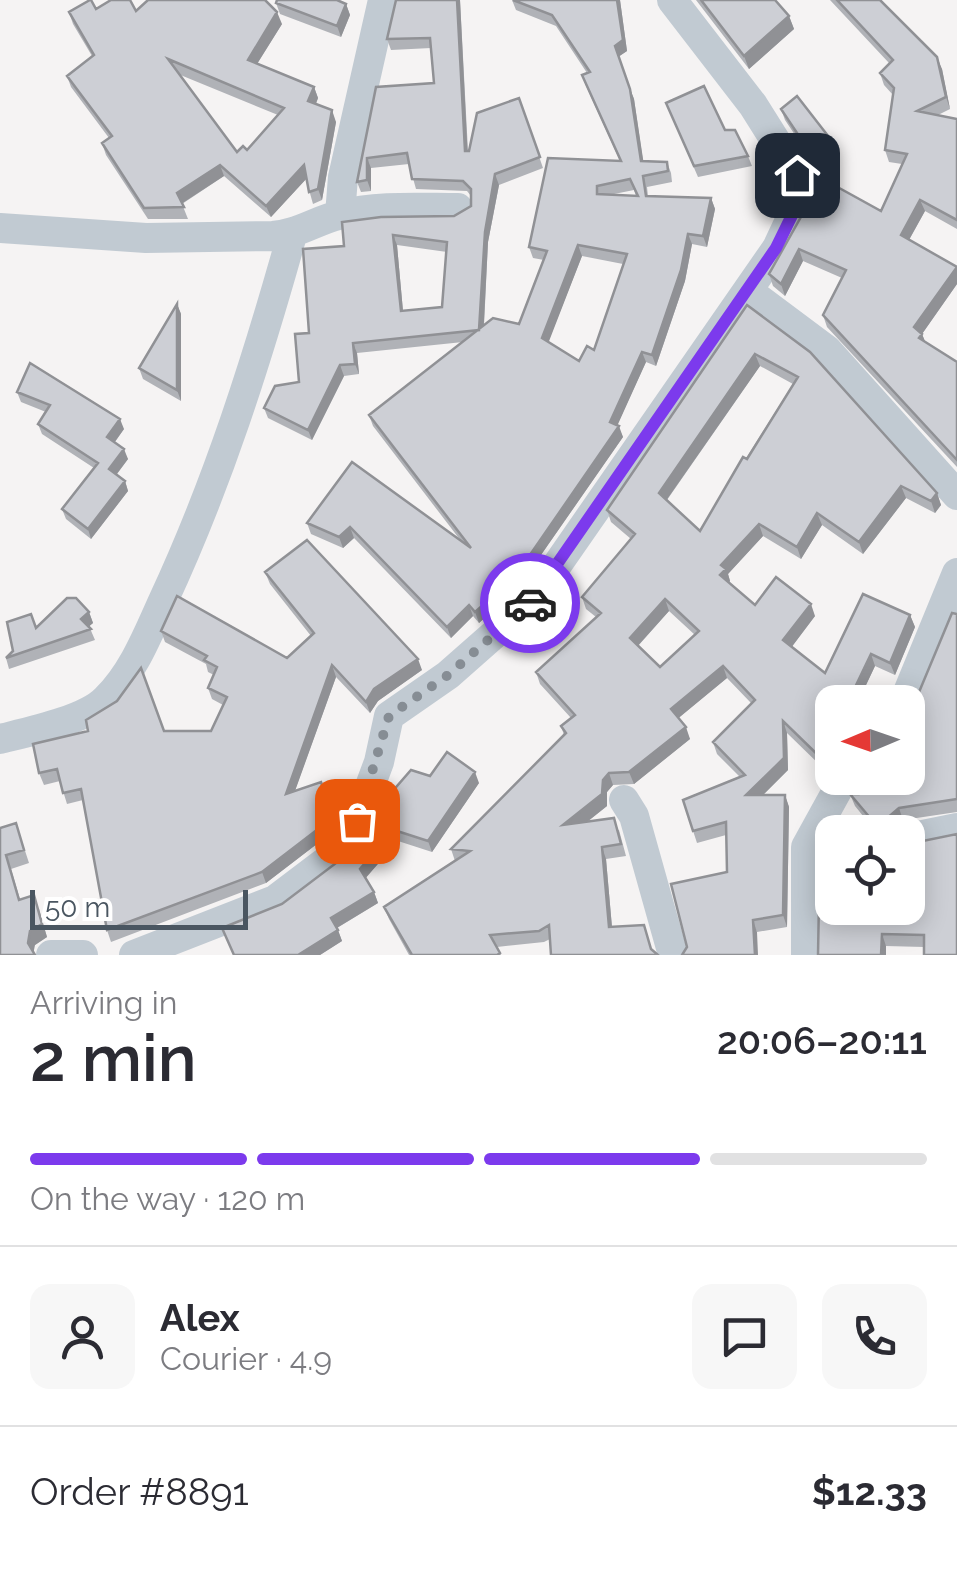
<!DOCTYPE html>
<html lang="en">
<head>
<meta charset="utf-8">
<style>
	body { margin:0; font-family:Raleway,sans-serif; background:#f7f7f7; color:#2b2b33; height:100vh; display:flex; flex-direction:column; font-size:38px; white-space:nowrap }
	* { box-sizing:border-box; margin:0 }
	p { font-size:32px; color:#7c7c81 }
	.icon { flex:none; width:55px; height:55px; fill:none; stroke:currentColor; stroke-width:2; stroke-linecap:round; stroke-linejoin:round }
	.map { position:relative; height:955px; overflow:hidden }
	.sheet { display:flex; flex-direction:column; background:#fff; flex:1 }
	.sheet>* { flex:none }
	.needle { width:65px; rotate:268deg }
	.buttons { position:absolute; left:815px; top:685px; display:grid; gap:20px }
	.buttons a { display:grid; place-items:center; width:110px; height:110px; border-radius:20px; background:#fff; box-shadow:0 5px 25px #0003; font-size:50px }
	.scale { position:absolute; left:30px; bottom:25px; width:218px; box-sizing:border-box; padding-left:10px; border:5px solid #4a5661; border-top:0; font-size:28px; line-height:35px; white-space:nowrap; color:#4a5661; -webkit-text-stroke:8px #fff; paint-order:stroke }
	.pin { position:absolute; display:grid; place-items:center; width:85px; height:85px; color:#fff; margin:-42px; border-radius:20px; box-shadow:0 5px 15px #0006 }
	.courier { position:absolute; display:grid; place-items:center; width:100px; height:100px; margin:-50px; border:8px solid #7c3aed; border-radius:50%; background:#fff; color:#222; box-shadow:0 2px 12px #0007 }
	.overview em { font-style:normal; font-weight:600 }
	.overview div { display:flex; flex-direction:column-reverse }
	.overview { display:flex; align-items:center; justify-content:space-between; height:170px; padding:0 30px }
	h1 { font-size:65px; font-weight:600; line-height:75px }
	.bar { display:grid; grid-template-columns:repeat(4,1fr); gap:15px 10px; align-content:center; height:120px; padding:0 30px }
	.bar i { height:12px; border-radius:8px; background:#e1e1e2 }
	.bar .on { background:#7c3aed }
	.bar p { grid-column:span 4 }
	.line { display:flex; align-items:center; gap:25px; padding:0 30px; border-top:2px solid #e1e1e2 }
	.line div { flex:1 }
	.round { display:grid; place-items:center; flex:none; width:105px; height:105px; border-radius:20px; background:#f7f7f7 }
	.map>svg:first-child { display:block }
</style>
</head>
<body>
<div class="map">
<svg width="957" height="955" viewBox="0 0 957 955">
	<rect width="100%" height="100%" fill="#f5f3f3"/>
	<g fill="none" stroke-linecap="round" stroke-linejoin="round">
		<path stroke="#c1cad2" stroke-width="30" d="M340,215L343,177L383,0
			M0,228L146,238L272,236C296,235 315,221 339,215C378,205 419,208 458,208
			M748,291L827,350L957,495
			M904,702L957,573
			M0,739C28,732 86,720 106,699C133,673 148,634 163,601C218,483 257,360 292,235
			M624,800L634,816L673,955
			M908,838L957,828
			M51,955H83
			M134,955L275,900L341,850L357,821L379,762L389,716L448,675L532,601L777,248L798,203L797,175L753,105L672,0
			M806,955V847L844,778"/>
	</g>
	<path fill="#b0b2b7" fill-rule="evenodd" d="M460,0L468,151L519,98L543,168L499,185L488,242L484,326L519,324L544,260L533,258L529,247L620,161L586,86L582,75L587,73L556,26L516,10L512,0H620L627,51L618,57L634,99L643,161L667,162L671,173L672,182L647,187L648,196L711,198L715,209L707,247L692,244L685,281L656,366L646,362L617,425L623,437L518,588L479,623L473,616L451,638L354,538L343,548L311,534L307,523L461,541L373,426L369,415L463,342L357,353L359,374L344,376L312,440L268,418L264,408L299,382L309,333L344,246L454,216L471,206V196L467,191L416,189L409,164L371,168V191L361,192L357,182L376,87L434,83L431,48L391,50L387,39ZM634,190L636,196L609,195ZM397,245L447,252L442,307L403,311ZM582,256L623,264L594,350L579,361L548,342Z
		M696,0H775L789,16L794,29L749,69Z
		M830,0H880L942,69L950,109L938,115L957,119V229L925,211L909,240L957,268V284L922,334L925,342L957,362V467L827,327L823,315L842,278L803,261L785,296L773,286L769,274L811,199L881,211L902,164L889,162L885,150L893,95L884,85L880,73L889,63Z
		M276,3L346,4L350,15L341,37L280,14Z
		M96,9L136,11L282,24L257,64L314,87L318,98L316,104L336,122L322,200L313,204L306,179L271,217L224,176L182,204L188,219H148L106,155L102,143L109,138L71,87L67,76L92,56L73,24L69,12ZM178,74L278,115L247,150L237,152Z
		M666,103L725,130L748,156L752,166L698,177Z
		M781,109L836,152L817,168L785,120Z
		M177,304L181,314V401L143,379L139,368Z
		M747,305L937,493L941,505L935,513L906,498L863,554L822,525L801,559L763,536L728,574L730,581L729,582L755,605L815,616L792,646L825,673L910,615L915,627L895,675L875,666L858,702H832L825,770L787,733L788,770L763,795H785L789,807L787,927L757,932L727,872L726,835L697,843L683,800L740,777L717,754L713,742L751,703L727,678L678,718L690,739L634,784L613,785L607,792V806L587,822L619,830L626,856L606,859L612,927L550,939L544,942L497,947L501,955H409L389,919L384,907L455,861L451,849L564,735L561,726L571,718L540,684L536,672L596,617L586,609L582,597L631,539L611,522L607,510ZM760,366L793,384L700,531L667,500ZM669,611L695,635L660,667L638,646Z
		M17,392L124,429L115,442L128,459L117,474L125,481L128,491L91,539L66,519L62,509L94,468L42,434L38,424L46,412L21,402Z
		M265,572L422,670L378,701L370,713L336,677L295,790L335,822L326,837L266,883L111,942L107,930L83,800L67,804L60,781L44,785L39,773L164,731H211L223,705L212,699L208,688L214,675L208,672L206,664L165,642L161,631L287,658L311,636L270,584Z
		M89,612L93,623L89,626L95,640L9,669L6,658L36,628Z
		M957,614V812L903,820L891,832H876L855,806L850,794H853L850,786L917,697Z
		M430,776L479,783L432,852L398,841L365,878L374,892L378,903L337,928L342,941L320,955H233L282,904L348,854Z
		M16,823L29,863L11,869L20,899L39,909L47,937L35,945L0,955V828Z
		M957,834L924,947L886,946L832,908Z"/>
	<path fill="#909195" d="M457,0H460L468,161L465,151Z
		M617,0H620L627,51L618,57L615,46Z
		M346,4L350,15L341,37L337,26Z
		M277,12L282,24L252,72L248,60Z
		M789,16L794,29L749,69L744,56Z
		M937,57L942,69L950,109L946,97Z
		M314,87L318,98L312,113L308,101Z
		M630,89L634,99L645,172L641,161Z
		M332,110L336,122L322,200L318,189Z
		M832,141L836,152L817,168L813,157Z
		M367,158L371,168V191L367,180Z
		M220,165L224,176L181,204L177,193Z
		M304,165L308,177L271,217L266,206Z
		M495,174L499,185L488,242L483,340L479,330L485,232Z
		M711,198L715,209L707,247L703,236Z
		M920,200L925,211L905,247L901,235Z
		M688,234L692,244L685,281L656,366L652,355Z
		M393,235L397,245L404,322L401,311Z
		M578,245L582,256L546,349L542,338Z
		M799,249L803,261L785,296L781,284Z
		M957,267V284L922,334L927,346L923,350L914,327Z
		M177,304L181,314V401L177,390Z
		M353,343L357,353L359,374L355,364Z
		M642,352L646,362L614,433L610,422Z
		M755,354L760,366L663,505L659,493Z
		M340,365L344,376L312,440L308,430Z
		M120,419L124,429L111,447L107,437Z
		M619,426L623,437L518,588L479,623L475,612Z
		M124,449L128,459L113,479L109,469Z
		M125,481L128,491L91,539L88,529Z
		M901,486L906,498L863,554L859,542Z
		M937,493L941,505L935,513L931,501Z
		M817,513L822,525L801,559L797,547Z
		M759,524L763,536L728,574L730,581L725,587L720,575L721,565Z
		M350,527L354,538L343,548L339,537Z
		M665,599L669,611L634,650L630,638Z
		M811,604L815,616L788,652L783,640Z
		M469,605L473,616L451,638L447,627Z
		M89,612L93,623L85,630L81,619Z
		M910,615L915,627L895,675L890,663Z
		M871,654L875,666L858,702H848Z
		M418,659L422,670L378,701L370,713L366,702L374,689Z
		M332,665L336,677L290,805L286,794Z
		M723,666L727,678L675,721L671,709Z
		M783,721L787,733L788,770L751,807L746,795Z
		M686,727L690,739L634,784L629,772Z
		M832,734V755L825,770L821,758Z
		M475,772L479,783L432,852L428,841Z
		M609,773L613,785L607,792V806L568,837L563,825Z
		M321,782L335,822L326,837L266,883L262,872Z
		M785,795L789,807L787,927L783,915Z
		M899,808L903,820L891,832H886V819Z
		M394,830L398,841L364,880L360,869Z
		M602,847L606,859L613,939L609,927Z
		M374,892L378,903L335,929L331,918Z
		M34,895L47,937L35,945L33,955L28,943L30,931Z
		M753,920L757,932L758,955H755Z
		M338,930L342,941L320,955H298Z
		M882,934L886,946V955H881Z"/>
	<path fill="#cdcfd5" stroke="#909195" stroke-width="2.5" fill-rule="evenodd" d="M90,0H91L96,9L111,0H130L136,11L148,0H265L277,12L248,60L314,87L308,101L332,110L318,189L309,192L304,165L266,206L220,165L177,193L184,207L144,208L102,143L112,136L67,76L94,55L69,12ZM168,59L284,108L247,150L243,146L237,152Z
		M277,0H337L346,4L337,26L276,3Z
		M396,0H457L465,151H469L477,113L519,98L540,157L495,174L485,232L479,330L353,343L355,364L340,365L308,430L264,408L275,386L299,382L295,334L309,333L303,249L344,246L342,222L381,217L454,216L471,206V189L463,181L412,179L407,153L367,158V180L357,182L376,87L434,83L430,38L387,39ZM393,235L447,242L442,307L401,311Z
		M513,0H617L623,40L615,46L630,89L641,161L667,162L668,171L643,176L646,196L711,198L703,236L688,234L681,270L652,355L642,352L610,422L619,426L514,578L475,612L469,605L447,627L350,527L339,537L307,523L352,462L471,548L369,415L493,318L519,324L547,251L529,247L548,158L621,161L582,75L590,72L552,15ZM630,179L638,196L597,194V186ZM578,245L627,254L594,350L587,346L579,361L542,338Z
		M701,0H775L789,16L744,56Z
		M837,0H880L937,57L946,97L917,111L957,119V220L920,200L901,235L957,267L914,327L922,334L919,338L957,362V460L823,315L846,270L799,249L781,284L769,274L811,199L812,173L881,211L907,154L885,150L894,88L880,73L893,60Z
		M704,86L725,130H735L748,156L694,166L666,103Z
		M797,96L832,141L813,157L781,109Z
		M177,304V390L139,368Z
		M747,305L810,352L937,493L931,501L901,486L859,542L817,513L797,547L759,524L721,565L726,569L720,575L755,605L776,577L811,604L783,640L825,673L863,594L910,615L890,663L871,654L848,702H832V734L821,758L783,721L784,758L746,795H785L783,915L753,920L755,955H682L687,947L671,884L727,872L726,822L693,831L683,800L745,775L713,742L755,700L723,666L671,709L686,727L629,772L609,773L603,780L602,794L563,825L614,818L621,844L602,847L609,927L644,925L651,949L658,955H551L549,925L539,931L490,935L500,953L497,955H412L384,907L470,851L451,849L566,733L561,726L575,715L536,672L601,613L582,597L635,534L607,510ZM755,354L798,377L747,459L743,457L700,531L659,493ZM665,599L699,631L660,667L630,638Z
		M30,363L120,419L107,437L124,449L109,469L125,481L88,529L62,509L98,463L38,424L50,405L17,392Z
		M307,540L418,659L374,689L366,702L332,665L286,794L321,782L331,811L322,826L262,872L107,930L81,789L63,793L57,769L39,773L33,744L88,731L86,720L117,701L141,668L164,731H211L227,697L208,688L217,667L204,660L207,656L161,631L177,596L287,658L314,633L265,572Z
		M67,598H76L89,612L81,619L91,629L6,658L13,651L7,622L31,614L36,628Z
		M952,613L957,614V799L899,808L886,819L887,832H882L850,794H857L850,786L853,778H908V704L917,697Z
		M447,752L475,772L428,841L394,830L360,869L374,892L331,918L338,930L298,955H234L222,928L282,904L348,854L371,816L411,770L430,776Z
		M16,823L24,850L6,855L19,900L34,895L42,924L30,931L28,943L35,955H0V828Z
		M957,834V955H924V935L882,934L881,955H818L820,846L832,847V908H908V844Z"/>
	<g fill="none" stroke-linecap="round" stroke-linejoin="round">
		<path stroke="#868d94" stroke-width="10" stroke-dasharray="0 18" d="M357,821L389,716L448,675L530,603"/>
		<path stroke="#7c3aed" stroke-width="12" d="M530,603L776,248L798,203L797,175"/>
	</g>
</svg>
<div class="buttons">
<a><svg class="needle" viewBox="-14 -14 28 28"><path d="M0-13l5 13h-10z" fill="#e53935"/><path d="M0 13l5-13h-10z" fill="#7c7c81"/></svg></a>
<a><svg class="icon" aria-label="locate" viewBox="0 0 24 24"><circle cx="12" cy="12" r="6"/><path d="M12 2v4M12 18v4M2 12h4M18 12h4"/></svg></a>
</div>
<div class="scale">50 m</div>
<div class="pin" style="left:357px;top:821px;background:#ea580c"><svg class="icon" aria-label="bag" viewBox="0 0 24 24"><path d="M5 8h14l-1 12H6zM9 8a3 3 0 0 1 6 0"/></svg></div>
<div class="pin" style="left:797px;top:175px;background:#1f2937"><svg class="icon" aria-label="home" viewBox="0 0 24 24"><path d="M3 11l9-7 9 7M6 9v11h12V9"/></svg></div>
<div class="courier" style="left:530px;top:603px"><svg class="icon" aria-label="car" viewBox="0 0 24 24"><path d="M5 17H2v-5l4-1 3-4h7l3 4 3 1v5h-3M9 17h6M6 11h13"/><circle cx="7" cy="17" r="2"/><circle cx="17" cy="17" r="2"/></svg></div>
</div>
<section class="sheet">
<div class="overview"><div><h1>2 min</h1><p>Arriving in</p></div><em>20:06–20:11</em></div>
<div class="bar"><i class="on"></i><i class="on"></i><i class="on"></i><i></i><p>On the way · 120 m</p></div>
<div class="line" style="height:180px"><a class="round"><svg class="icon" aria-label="person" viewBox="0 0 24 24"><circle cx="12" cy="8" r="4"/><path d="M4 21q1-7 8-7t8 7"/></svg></a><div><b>Alex</b><p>Courier · 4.9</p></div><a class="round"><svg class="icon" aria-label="chat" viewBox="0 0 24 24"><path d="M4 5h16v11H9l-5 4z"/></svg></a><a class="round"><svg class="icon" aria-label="phone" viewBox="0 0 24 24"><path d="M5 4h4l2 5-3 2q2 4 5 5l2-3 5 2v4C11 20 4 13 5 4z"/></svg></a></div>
<div class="line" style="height:130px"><div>Order #8891</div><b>$12.33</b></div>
</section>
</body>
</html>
